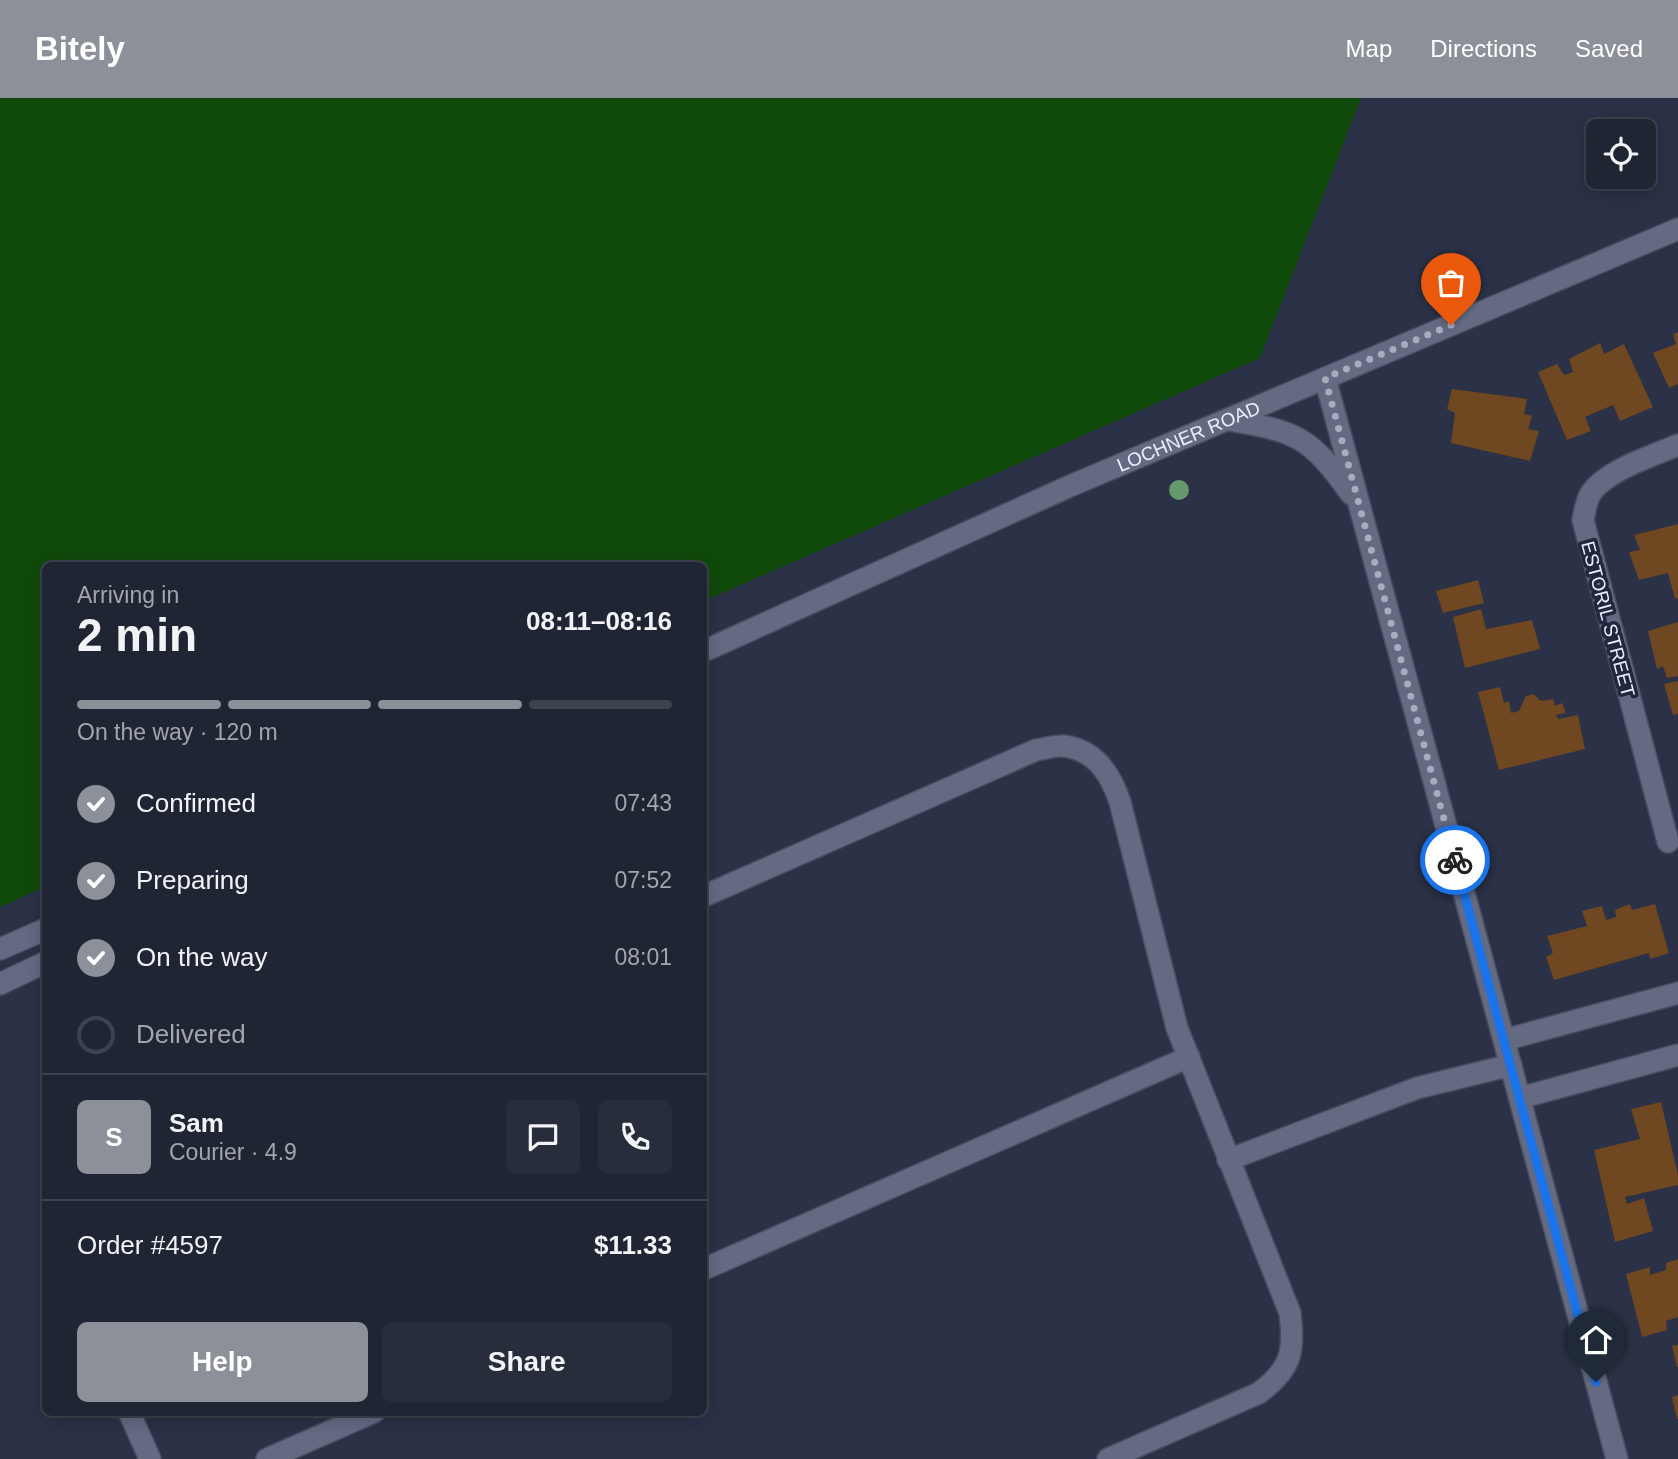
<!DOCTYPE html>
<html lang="en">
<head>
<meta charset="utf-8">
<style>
	body { margin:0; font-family:Arial,sans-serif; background:#282d3c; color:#f1f3f6; height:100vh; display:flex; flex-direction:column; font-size:26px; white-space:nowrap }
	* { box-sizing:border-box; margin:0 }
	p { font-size:23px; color:#a2a5ac }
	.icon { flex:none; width:38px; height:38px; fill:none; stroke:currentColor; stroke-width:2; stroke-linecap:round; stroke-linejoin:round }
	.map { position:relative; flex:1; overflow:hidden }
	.panel { position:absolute; left:42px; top:464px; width:665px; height:854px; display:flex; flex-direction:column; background:#202534; border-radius:10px; box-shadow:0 4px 18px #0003,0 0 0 2px #3d424f }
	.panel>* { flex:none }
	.buttons { position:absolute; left:1586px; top:21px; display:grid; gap:14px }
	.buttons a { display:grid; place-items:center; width:70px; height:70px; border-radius:10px; background:#202534; box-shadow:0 4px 18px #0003,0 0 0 2px #3d424f; font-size:35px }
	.pin { position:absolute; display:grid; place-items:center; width:60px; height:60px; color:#fff; margin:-72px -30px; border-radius:50% 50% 50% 0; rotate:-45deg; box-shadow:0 0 7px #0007 }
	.pin .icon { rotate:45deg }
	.courier { position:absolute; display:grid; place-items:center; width:70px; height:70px; margin:-35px; border:5px solid #1a73e8; border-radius:50%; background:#fff; color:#222; box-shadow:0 2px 9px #0007 }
	.head em { font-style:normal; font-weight:700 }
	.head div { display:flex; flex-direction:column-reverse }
	.head { display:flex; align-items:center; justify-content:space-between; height:119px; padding:0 35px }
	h1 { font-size:46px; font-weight:700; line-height:52px }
	.bar { display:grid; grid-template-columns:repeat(4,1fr); gap:10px 7px; align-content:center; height:84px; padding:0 35px }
	.bar i { height:9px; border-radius:5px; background:#3d424f }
	.bar .active { background:#8c9099 }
	.bar p { grid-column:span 4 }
	.line { display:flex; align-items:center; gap:18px; padding:0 35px; border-top:2px solid #3d424f }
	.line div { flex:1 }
	.round { display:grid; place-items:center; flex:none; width:74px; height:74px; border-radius:10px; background:#282d3c }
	ol { padding:0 35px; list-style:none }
	li { display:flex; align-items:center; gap:21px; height:77px }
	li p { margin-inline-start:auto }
	li .icon { padding:7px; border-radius:50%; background:#8c9099; color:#fff; stroke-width:4 }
	li:last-child { color:#a2a5ac }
	li i { width:38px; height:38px; border:4px solid #3d424f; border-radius:50% }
	.action { display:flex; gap:14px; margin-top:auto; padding:14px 35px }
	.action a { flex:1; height:80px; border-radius:10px; background:#8c9099; color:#fff; font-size:28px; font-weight:700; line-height:80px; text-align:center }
	.action a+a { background:#282d3c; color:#f1f3f6 }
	header { display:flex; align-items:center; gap:42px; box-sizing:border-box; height:98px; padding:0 35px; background:#8c9099; color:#fff }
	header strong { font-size:33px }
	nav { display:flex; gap:38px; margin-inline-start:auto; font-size:24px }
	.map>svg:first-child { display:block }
</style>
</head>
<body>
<header>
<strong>Bitely</strong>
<nav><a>Map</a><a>Directions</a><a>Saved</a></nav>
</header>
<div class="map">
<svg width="1678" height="1361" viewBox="0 0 1678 1361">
	<rect width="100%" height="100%" fill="#2b3146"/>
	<path fill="#104a0b" d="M0,0H1361L1260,260L704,503V467H46L45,789L0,809Z"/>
	<path fill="#6f4720" d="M1678,234V286L1669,290L1653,255L1676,246L1673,236Z
		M1600,245L1604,256L1624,246L1653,309L1620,323L1613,307L1585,319L1591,333L1567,342L1538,274L1557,266L1564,277L1573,274L1569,261Z
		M1452,291L1527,301L1524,316L1532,318L1528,331L1539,333L1530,363L1451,345L1455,315L1447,311Z
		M1678,426V500L1675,501L1668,475L1639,482L1629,454L1640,452L1634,437Z
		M1478,482L1484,505L1443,515L1436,493Z
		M1481,511L1486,531L1532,522L1540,551L1465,570L1453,519Z
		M1678,524V578L1667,580L1663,568L1657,571L1648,533Z
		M1678,583V616L1673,617L1664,586Z
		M1500,589L1504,605L1509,603L1511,615L1519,613L1526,598L1533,596L1541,603L1553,601L1555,608L1562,605L1566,615L1556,617L1558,621L1578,617L1585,651L1499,672L1478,594Z
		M1630,806L1632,812L1655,806L1669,855L1650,861L1649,855L1554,882L1546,859L1553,855L1547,838L1587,828L1582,813L1602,808L1606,822L1616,819L1615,812Z
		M1661,1004L1678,1077V1087L1625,1099L1627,1106L1644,1100L1653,1133L1615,1144L1594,1052L1640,1041L1631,1011Z
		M1678,1161V1219L1666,1223L1667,1232L1642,1239L1626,1176L1650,1169V1177L1666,1172V1165Z
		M1678,1247V1269H1677L1672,1248Z
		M1678,1297V1321H1677L1672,1299Z"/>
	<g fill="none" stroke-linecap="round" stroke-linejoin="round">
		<g stroke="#484c5e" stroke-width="24">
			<g id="minor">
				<path d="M1325,280L1617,1361"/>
				<path d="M1227,322C1296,333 1310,338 1351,396"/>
				<path id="s1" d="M704,553L1070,388L1678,131"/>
				<path d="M1668,744L1583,422C1585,413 1586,403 1591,395C1607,372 1652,358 1678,347"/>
				<path d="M704,798L1036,652C1045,651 1056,647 1064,648C1096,652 1111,677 1120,704L1177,930L1290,1215C1295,1254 1291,1271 1259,1295L1108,1361"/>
				<path d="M0,851L46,831"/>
				<path d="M0,886L46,864"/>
				<path d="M1504,942L1678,895"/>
				<path d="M1520,1000L1678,957"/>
				<path d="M1228,1062L1417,990L1511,967"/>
				<path d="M704,1171L1189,959"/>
				<path d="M129,1314L150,1361"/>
				<path d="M267,1361L374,1314"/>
			</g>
		</g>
		<use href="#minor" stroke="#636a82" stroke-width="21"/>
	</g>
	<circle fill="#669a6d" cx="1179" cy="392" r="10"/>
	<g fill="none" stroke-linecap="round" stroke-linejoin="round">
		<path stroke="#a8acbd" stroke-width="7" stroke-dasharray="0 12.6" d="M1451,227L1325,280L1455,762"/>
		<path stroke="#1a73e8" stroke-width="9" d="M1455,762L1596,1284"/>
	</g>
	<g text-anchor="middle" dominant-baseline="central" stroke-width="7" stroke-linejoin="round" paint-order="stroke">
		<g font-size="19" fill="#ebeffd" stroke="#21273c">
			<text stroke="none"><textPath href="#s1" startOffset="530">LOCHNER ROAD</textPath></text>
			<text transform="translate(1608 521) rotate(75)">ESTORIL STREET</text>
		</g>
	</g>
</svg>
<div class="buttons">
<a><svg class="icon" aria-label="locate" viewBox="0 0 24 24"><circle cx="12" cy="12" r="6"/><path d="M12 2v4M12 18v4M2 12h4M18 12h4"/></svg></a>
</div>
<div class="pin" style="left:1451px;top:227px;background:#ea580c"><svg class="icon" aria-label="bag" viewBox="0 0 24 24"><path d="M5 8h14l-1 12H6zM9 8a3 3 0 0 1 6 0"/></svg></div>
<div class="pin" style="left:1596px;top:1284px;background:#1f2937"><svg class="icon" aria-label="home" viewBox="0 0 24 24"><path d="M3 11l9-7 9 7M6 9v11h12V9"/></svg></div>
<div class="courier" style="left:1455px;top:762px"><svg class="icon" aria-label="bike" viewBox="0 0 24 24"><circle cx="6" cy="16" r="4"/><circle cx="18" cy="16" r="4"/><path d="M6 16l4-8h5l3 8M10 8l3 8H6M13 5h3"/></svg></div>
<section class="panel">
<div class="head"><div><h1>2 min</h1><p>Arriving in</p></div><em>08:11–08:16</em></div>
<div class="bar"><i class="active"></i><i class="active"></i><i class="active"></i><i></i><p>On the way · 120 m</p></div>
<ol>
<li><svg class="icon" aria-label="check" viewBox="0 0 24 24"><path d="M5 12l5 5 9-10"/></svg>Confirmed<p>07:43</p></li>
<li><svg class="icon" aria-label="check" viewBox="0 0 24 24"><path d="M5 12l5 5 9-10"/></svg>Preparing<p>07:52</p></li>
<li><svg class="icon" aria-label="check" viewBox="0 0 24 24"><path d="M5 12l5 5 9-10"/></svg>On the way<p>08:01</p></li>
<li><i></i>Delivered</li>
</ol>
<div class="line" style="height:126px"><b class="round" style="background:#8c9099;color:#fff">S</b><div><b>Sam</b><p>Courier · 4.9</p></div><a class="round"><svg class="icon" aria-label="chat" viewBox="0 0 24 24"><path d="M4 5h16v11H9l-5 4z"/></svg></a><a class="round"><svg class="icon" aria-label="phone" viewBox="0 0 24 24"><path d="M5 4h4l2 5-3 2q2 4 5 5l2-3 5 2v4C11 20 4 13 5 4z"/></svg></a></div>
<div class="line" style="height:91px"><div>Order #4597</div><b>$11.33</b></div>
<div class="action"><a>Help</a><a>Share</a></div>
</section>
</div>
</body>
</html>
